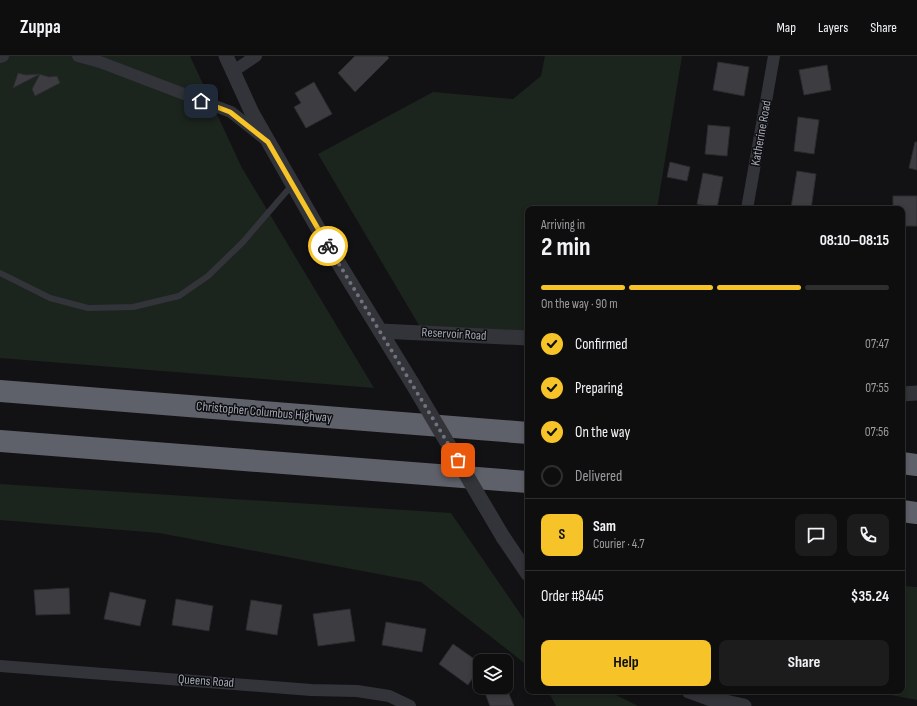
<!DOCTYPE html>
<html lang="en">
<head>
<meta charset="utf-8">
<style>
	body { margin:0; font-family:"Sofia Sans Condensed",sans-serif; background:#1c1c1d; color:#f1f3f6; height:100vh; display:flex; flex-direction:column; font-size:15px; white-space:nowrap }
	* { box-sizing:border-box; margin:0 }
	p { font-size:13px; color:#9b9c9e }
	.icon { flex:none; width:22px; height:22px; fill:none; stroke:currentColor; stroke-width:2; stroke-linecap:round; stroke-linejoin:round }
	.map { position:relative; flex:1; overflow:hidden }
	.sheet { position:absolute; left:525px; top:150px; width:380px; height:488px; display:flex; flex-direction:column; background:#0e0e0f; border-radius:8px; box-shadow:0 2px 6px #0003,0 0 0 1px #2e2e2f }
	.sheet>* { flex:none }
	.buttons { position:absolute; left:473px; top:598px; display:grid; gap:8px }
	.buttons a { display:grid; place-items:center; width:40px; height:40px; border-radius:8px; background:#0e0e0f; box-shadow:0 2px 6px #0003,0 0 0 1px #2e2e2f; font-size:20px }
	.pin { position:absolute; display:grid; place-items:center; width:34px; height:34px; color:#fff; margin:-17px; border-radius:8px; box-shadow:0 2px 6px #0006 }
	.courier { position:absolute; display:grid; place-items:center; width:40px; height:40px; margin:-20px; border:3px solid #f6c328; border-radius:50%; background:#fff; color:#222; box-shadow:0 1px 5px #0007 }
	.overview em { font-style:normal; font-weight:700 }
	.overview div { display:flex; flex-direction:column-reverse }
	.overview { display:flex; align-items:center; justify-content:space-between; height:68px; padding:0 16px }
	h1 { font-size:26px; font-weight:700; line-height:30px }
	.bar { display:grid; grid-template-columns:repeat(4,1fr); gap:6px 4px; align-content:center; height:48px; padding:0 16px }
	.bar i { height:5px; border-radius:3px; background:#2e2e2f }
	.bar .active { background:#f6c328 }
	.bar p { grid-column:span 4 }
	.line { display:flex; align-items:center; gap:10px; padding:0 16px; border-top:1px solid #2e2e2f }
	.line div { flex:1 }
	.round { display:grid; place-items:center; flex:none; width:42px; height:42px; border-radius:8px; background:#1c1c1d }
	ol { padding:0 16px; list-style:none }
	li { display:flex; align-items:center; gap:12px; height:44px }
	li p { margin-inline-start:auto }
	li .icon { padding:4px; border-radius:50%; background:#f6c328; color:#111; stroke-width:4 }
	li:last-child { color:#9b9c9e }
	li i { width:22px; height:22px; border:2px solid #2e2e2f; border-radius:50% }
	.button { display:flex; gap:8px; margin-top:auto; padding:8px 16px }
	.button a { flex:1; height:46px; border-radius:8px; background:#f6c328; color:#111; font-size:16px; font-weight:700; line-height:46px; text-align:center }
	.button a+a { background:#1c1c1d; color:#f1f3f6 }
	header { display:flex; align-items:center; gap:24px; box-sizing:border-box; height:56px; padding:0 20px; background:#0e0e0f; border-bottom:1px solid #2e2e2f }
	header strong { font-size:19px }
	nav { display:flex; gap:22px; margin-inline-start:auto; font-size:14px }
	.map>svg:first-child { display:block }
</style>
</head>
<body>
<header>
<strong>Zuppa</strong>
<nav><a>Map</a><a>Layers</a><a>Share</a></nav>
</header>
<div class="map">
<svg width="917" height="650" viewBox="0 0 917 650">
	<rect width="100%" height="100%" fill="#121214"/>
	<path fill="#1c241e" d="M0,0H190L242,112L374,332L0,302Z
		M545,0H682L657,153H528V277L420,271L318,98L433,36L513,43L541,20Z
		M0,428L451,457L528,569V610L421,526L159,477L0,464Z
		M902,530L917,531V644L870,635H902Z
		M548,635H608L638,650H556Z"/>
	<path fill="#3c3c41" stroke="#2c2c30" d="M355,0H387L389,2L355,36L338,17Z
		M718,6L749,11L744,40L713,34Z
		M827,9L831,34L804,39L799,14Z
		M18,17L26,19L39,18L49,21L57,20L60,27L35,40L32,33L40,18L13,32Z
		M314,26L332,58L306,72L294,51L301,47L295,37Z
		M798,61L819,64L814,98L794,95Z
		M708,69L730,71L727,100L705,98Z
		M915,86H917V114L909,112Z
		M670,106L690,111L687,125L667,121Z
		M797,115L816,118L811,153L791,152Z
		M703,117L723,121L717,152L697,148Z
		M893,140H917V170H902V153H893Z
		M902,289H905L904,311H902Z
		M69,532L70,558L36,559L34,534Z
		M110,536L146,544L140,570L104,563Z
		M176,543L213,550L209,575L172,569Z
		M251,544L282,549L277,579L246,574Z
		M350,553L355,585L318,590L313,558Z
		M386,566L426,573L422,596L382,589Z
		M453,588L480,607V611L468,629L439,608Z
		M499,631H506L514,650H490L485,637Z"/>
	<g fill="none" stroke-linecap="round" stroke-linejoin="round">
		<path stroke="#333439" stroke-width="6" d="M0,217L50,242L88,252L133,251L179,240L208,220L243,186L292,129"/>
		<path stroke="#333439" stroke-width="12" d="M78,0L100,6L231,56L265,83
			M0,1L3,0
			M232,16L256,0
			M747,153L774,0
			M0,610L311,634L357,635L389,640L410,650"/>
		<path stroke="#333439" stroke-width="15" d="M226,0L252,57L328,190L412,327
			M380,275L528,282
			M902,338L917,337
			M503,481L528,518
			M689,635L711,643L744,650"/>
		<path stroke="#5f616a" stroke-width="22" d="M0,335L528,377
			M0,385L528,426
			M902,407L917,409
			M902,455L917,457"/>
		<path stroke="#333439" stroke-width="15" d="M412,327L503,481"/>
	</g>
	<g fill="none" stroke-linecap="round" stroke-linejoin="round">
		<path stroke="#70737d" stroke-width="4" stroke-dasharray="0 7.2" d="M328,190L458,404"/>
		<path stroke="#f6c328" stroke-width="5" d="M201,45L230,56L268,86L328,190"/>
	</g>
	<g text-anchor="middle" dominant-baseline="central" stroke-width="3" stroke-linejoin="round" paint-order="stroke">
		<g font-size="13" fill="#a3a7b5" stroke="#0d0d0f">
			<text transform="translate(761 77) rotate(-80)">Katherine Road</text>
			<text transform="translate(454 278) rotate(3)">Reservoir Road</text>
			<text transform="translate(264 356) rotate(5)">Christopher Columbus Highway</text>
			<text transform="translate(206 625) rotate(4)">Queens Road</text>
		</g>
	</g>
</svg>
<div class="buttons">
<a><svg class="icon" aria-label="layers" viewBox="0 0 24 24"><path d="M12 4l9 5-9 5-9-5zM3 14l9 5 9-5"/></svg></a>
</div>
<div class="pin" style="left:458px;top:404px;background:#ea580c"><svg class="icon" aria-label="bag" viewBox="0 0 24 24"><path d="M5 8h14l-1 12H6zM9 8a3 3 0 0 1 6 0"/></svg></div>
<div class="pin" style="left:201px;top:45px;background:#1f2937"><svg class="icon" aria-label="home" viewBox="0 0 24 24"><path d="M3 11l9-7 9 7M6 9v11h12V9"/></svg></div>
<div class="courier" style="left:328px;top:190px"><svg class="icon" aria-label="bike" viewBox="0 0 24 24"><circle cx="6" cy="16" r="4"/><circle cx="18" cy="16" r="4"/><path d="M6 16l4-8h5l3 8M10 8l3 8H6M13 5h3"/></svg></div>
<section class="sheet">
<div class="overview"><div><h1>2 min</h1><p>Arriving in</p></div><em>08:10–08:15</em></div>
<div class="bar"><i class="active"></i><i class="active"></i><i class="active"></i><i></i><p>On the way · 90 m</p></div>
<ol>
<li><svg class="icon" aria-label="check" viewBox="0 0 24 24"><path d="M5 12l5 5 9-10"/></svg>Confirmed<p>07:47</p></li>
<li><svg class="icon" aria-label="check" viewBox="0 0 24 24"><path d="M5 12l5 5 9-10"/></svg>Preparing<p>07:55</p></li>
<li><svg class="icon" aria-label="check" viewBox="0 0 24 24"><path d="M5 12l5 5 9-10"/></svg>On the way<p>07:56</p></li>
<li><i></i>Delivered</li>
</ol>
<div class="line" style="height:72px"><b class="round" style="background:#f6c328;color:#111">S</b><div><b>Sam</b><p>Courier · 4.7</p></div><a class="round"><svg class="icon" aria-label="chat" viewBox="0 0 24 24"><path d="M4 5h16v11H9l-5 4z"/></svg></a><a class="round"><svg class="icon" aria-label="phone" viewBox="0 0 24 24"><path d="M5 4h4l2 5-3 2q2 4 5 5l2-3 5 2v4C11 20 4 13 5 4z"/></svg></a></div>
<div class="line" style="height:52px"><div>Order #8445</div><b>$35.24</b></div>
<div class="button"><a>Help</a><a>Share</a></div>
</section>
</div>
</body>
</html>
